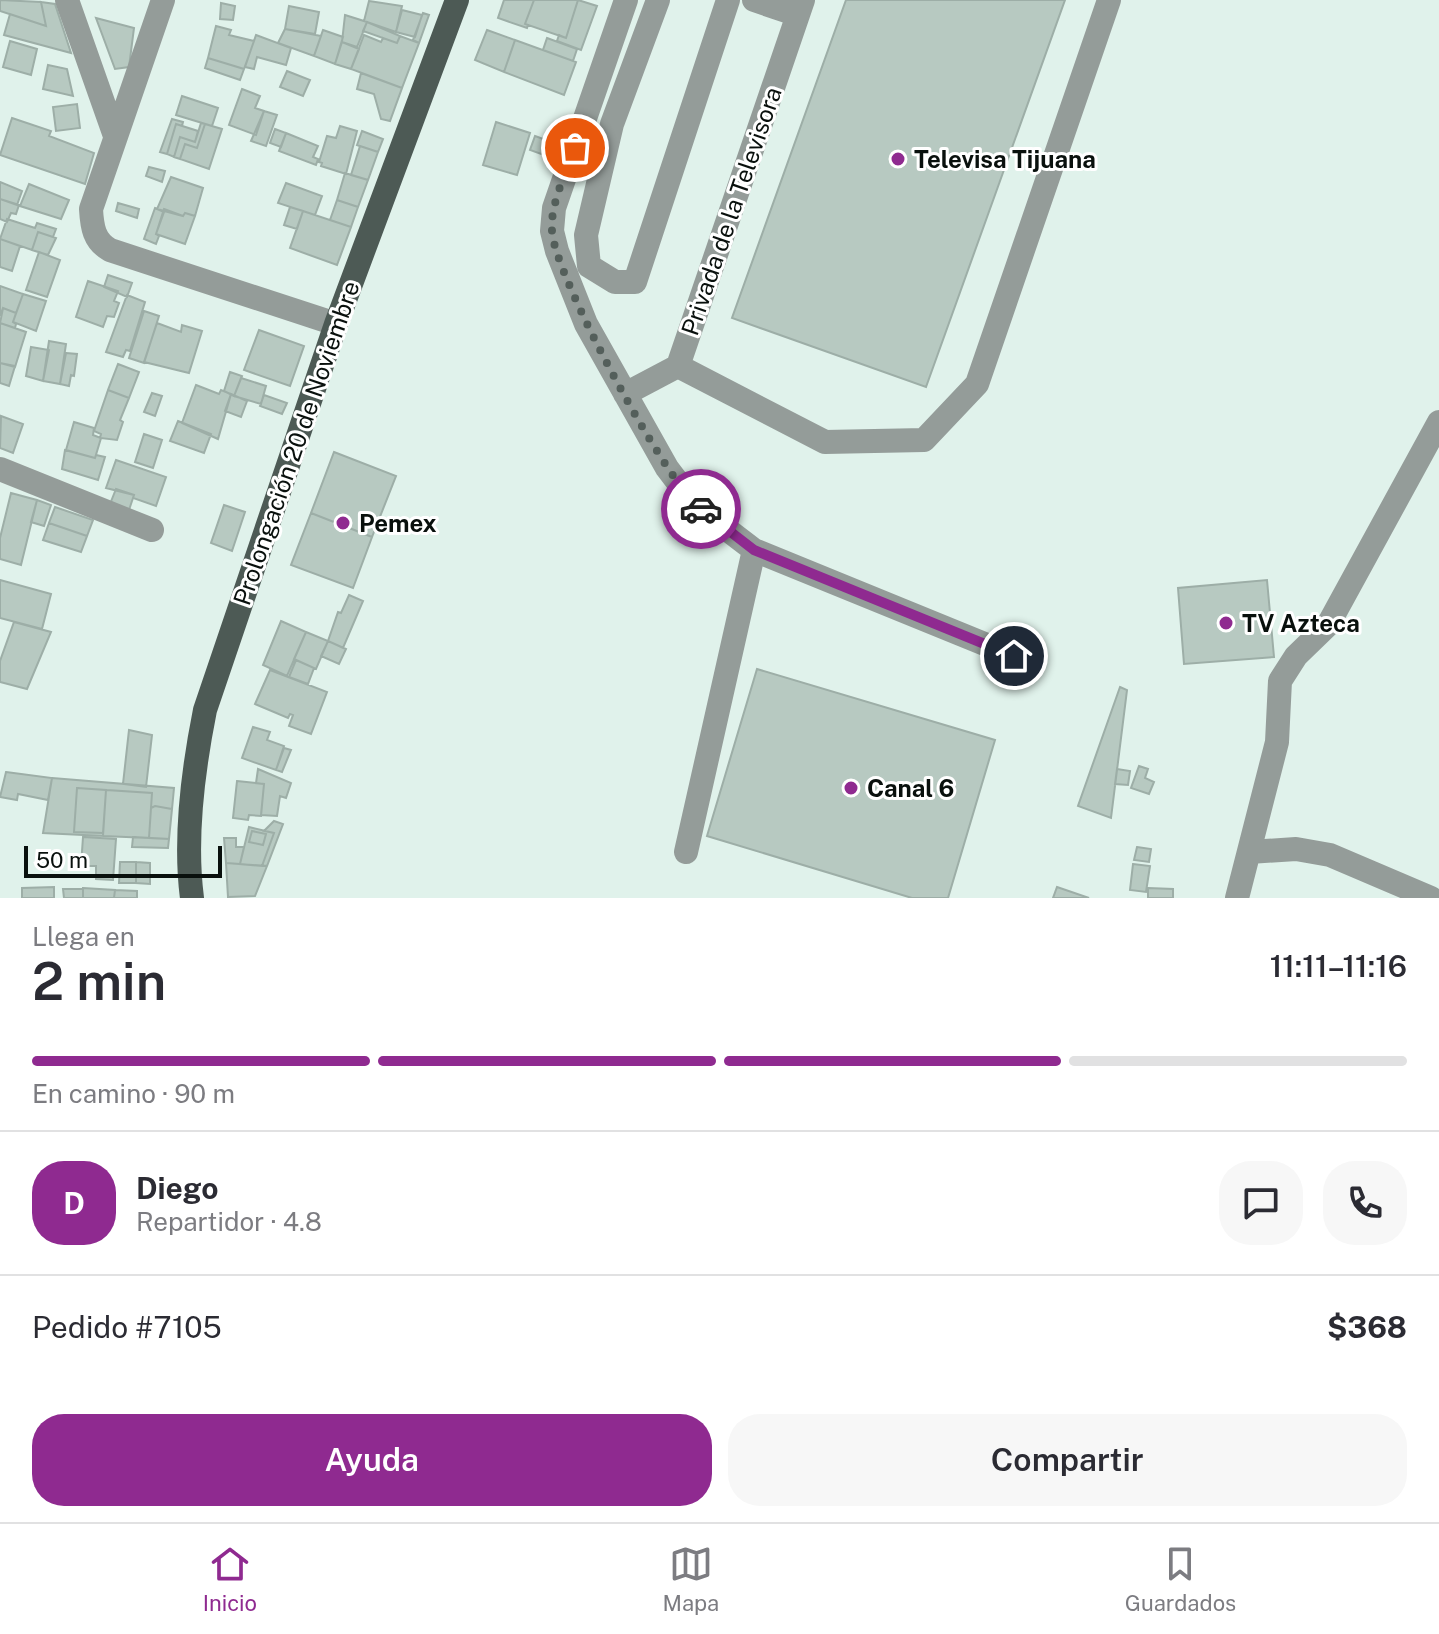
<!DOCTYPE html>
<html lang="es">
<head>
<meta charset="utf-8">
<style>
	body { margin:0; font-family:"Public Sans",sans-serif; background:#f7f7f7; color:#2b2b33; height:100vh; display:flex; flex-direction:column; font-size:30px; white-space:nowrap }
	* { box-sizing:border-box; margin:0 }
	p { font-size:26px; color:#7c7c81 }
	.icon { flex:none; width:44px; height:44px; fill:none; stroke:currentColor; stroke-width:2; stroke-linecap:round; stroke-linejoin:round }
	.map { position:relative; height:898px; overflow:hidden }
	.sheet { display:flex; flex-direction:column; background:#fff; flex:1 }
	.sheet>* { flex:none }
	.scale { position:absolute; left:24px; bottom:20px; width:198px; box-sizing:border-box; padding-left:8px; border:4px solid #09100d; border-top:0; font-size:22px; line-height:28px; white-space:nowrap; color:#09100d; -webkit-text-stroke:6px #fff; paint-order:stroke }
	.pin { position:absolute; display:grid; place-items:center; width:68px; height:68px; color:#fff; margin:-34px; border:4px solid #fff; border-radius:50%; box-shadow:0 2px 8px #0007 }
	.courier { position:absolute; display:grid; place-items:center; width:80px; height:80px; margin:-40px; border:6px solid #8f2a90; border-radius:50%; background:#fff; color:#222; box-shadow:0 2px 10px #0007 }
	.head em { font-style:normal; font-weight:600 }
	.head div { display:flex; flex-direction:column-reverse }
	.head { display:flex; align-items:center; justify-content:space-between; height:136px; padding:0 32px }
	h1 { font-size:52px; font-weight:600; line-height:60px }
	.bar { display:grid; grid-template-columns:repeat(4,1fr); gap:12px 8px; align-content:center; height:96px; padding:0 32px }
	.bar i { height:10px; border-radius:6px; background:#e1e1e2 }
	.bar .active { background:#8f2a90 }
	.bar p { grid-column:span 4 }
	.line { display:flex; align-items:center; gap:20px; padding:0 32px; border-top:2px solid #e1e1e2 }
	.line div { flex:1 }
	.round { display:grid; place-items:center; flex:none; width:84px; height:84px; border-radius:32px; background:#f7f7f7 }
	.action { display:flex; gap:16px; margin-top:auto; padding:16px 32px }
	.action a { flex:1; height:92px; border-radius:32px; background:#8f2a90; color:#fff; font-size:32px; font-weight:600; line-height:92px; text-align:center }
	.action a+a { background:#f7f7f7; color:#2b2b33 }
	.tabs { display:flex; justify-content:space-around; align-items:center; height:112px; border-top:2px solid #e1e1e2; background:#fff; font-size:22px; color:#7c7c81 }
	.tabs a { display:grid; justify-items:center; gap:4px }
	.tabs .active { color:#8f2a90 }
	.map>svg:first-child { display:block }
</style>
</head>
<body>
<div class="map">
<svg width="1439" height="898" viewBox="0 0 1439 898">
	<rect width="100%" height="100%" fill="#e0f2eb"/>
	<path fill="#b7c9c1" stroke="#9daea7" stroke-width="2" fill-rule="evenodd" d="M0,0L41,2L46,26L0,11Z
		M504,0H534L525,24L528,25L527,28L498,18Z
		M534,0H578L566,38L525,24Z
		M578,0L597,6L581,50L557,41L559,35L566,38Z
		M846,0H1065L926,387L732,318Z
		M369,1L402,6L396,32L364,21Z
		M41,2L55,4L71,53L4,35L10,14L46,26Z
		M221,3L235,6L233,20L220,19Z
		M289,6L319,12L315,34L285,29Z
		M402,10L422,15L415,37L396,32Z
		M423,13L429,15L419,43L413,40Z
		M345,15L367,22L357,47L342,42Z
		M96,18L134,28L129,67L115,69Z
		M367,22L400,36L397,43L363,31Z
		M216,26L231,30L229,35L254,41L244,69L208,58Z
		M285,29L321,36L314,56L278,43Z
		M323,30L343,37L335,64L314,56Z
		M487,30L515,40L504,72L475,60Z
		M256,35L291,48L286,65L257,57L254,69L245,67Z
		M364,35L381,42L383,38L397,43L400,36L419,43L402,88L351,69Z
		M547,38L577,49L573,61L543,50Z
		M515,40L576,62L564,95L504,72Z
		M10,41L37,49L31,75L3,67Z
		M342,42L359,49L351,69L335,64Z
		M208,58L244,69L240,80L205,68Z
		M48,65L67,69L73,96L43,89Z
		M287,71L310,80L303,96L280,87Z
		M361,73L402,88L390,121L381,119L374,94L357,89Z
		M242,89L260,96L255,108L264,111L256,135L229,125Z
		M182,96L218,108L212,126L176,115Z
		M77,104L80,128L56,131L53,107Z
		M264,111L277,115L266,146L251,141Z
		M12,118L51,131L49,136L94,153L85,184L0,155Z
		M172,119L183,122L182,126L176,124L167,154L160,152Z
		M496,122L530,133L517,175L483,165Z
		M201,123L205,124L197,148L185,144L180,159L174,157L180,137L195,142Z
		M176,124L198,131L195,142L180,137L174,157L167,154Z
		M205,124L222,129L209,169L180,159L185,144L197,148Z
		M340,126L357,131L346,174L321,166L322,163L319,162L327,136L336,138Z
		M275,129L286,133L281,147L270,143Z
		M362,131L383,139L378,152L357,145Z
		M286,133L318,146L313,157L318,159L316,165L279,151Z
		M535,136L549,141L544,155L530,150Z
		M360,146L378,152L368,180L351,175Z
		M149,167L165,171L162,182L146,176Z
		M345,173L368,180L358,207L337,200Z
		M171,177L203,188L195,216L185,213L183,216L157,209Z
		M0,182L22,191L17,205L0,199Z
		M286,183L322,196L315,215L278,203Z
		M29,184L69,200L61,219L20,206Z
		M0,199L19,205L16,214L11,213L7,222L0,219Z
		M337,200L358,207L351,227L330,220Z
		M118,203L139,209L137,218L116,211Z
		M290,207L303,211L297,229L284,225Z
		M155,208L164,212L156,234L159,236L156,244L144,239Z
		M164,209L183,216L185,213L195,216L185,244L156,234Z
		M303,211L351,227L337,265L290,248Z
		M7,219L35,228L37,223L56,229L53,237L38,232L32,250L0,239Z
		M38,232L56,238L48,255L32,250Z
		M0,239L20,246L12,271L0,267Z
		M39,252L60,260L47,297L26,290Z
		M108,275L132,283L127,297L104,287Z
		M88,281L118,291L114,301L119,303L114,317L107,316L103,327L76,317Z
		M0,286L23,294L16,313L3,308L0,316Z
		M23,294L46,301L36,331L13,322Z
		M127,295L145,302L130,351L126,350L123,357L106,352Z
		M3,308L16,313L13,322L16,324L15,328L0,323Z
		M144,311L159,316L144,363L129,358Z
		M0,323L26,332L15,367L0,363Z
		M157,323L181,332L182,325L202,331L189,373L144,362Z
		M259,330L304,346L290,386L244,370Z
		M49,341L66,344L60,384L43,381Z
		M31,347L49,350L43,381L26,376Z
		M66,353L77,354L74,376L71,375L69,386L60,384Z
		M0,363L15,366L9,386L0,383Z
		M118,364L139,372L129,398L108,390Z
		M230,372L242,376L234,396L224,391Z
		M241,378L266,386L261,404L234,396Z
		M196,385L219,394L221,390L231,394L218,439L182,423Z
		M108,390L129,398L120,420L123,422L117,440L100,438L101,434L94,431Z
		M152,393L162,396L155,416L144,412Z
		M231,394L247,401L241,417L225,411Z
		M264,395L287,403L282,414L260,406Z
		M1,416L23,424L13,453L0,448Z
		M178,421L211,434L204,453L170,441Z
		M74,422L94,428L93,435L101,438L95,458L66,450Z
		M144,434L162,440L153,468L135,462Z
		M65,450L95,458L96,455L105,457L98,480L62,469Z
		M334,452L396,476L372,537L311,513Z
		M116,460L166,477L156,506L133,498L134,495L106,488Z
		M116,489L134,495L129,510L110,504Z
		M11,493L37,500L21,565L0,559V538Z
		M37,500L51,505L44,526L31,522Z
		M224,505L245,512L232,551L211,543Z
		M55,507L93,520L87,536L49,523Z
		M311,513L372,537L353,588L291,565Z
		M49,523L87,536L81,552L43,540Z
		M0,580L51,594L42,629L0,618Z
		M1267,580L1274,657L1184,664L1178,588Z
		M349,595L363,601L343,648L328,641L338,612L341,613Z
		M281,621L306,632L287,676L263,665Z
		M14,622L51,632L27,689L0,682V661Z
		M306,632L328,641L316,669L294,659Z
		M328,641L346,649L339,664L321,656Z
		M296,660L314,668L308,684L289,677Z
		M757,669L995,740L948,898H912L707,836Z
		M270,670L327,692L311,734L289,726L293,715L290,714L288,718L255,704Z
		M1120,687L1127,690L1111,818L1078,806Z
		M253,727L270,732L267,740L284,746L276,770L242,758Z
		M129,730L152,735L146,787L123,784Z
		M284,748L291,750L282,772L276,770Z
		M1139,766L1148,769L1145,778L1154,782L1149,794L1131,788Z
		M258,769L291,783L286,798L280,796L277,816L261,815L264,784L256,783Z
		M1117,769L1130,771L1128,785L1115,784Z
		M6,772L52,778L48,800L18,794L17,800L0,797Z
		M52,778L174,788L172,809L155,806L151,808L152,793L77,788L74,832L103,833V836L43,833Z
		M237,781L264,784L261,816L249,815L248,820L233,818Z
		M77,788L106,790L103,833L74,832Z
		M106,790L152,793L149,838L103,836Z
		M155,806L172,809L169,839L149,838L151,808Z
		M274,821L283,824L267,866H262L274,833L264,831Z
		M249,827L274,833L262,866L240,864ZM252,831L266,834L263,845L249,842Z
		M252,831L266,834L263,845L249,842Z
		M83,837L116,839L113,880L96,879V866H81Z
		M133,837L169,839L168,848L132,847Z
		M224,838H236V847H244L240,864L226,863Z
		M1137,847L1151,849L1149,862L1134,860Z
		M120,862H136V883H119Z
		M136,862L150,863V884L136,883Z
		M226,863L267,866L255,896L228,897Z
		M1133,864L1150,866L1146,892L1130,890Z
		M54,887V898H22V888Z
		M1057,887L1089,898H1053Z
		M83,888L115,890L114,898H83Z
		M1148,888L1173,889V898H1148Z
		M63,889H83V898H64Z
		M115,890L137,891V898H114Z"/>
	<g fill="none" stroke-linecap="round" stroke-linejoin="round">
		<path stroke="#949c99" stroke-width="24" d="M67,0L115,136
			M163,0L91,209C92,227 94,241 110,250L336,324
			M626,0L554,208L552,231L557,251L586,324L667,468L695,505L754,550L1014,656
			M658,0L612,124L586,235L589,266L615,282H635L728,0
			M754,0L798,15
			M678,366L825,442L924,440L977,384L1109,0
			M625,394L678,366L803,0
			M0,469L152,530
			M686,852L754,550
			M1249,852L1296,849L1330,855L1431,898
			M1237,898L1277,742L1280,681L1296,656L1328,625L1439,422"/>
		<path stroke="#4d5a55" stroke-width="24" d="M192,898C184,837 193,770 205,710L336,324L457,0"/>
	</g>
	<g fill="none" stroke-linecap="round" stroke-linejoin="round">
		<path stroke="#545f5b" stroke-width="8" stroke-dasharray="0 14.4" d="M575,148C566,173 550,204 552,231C554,275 666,483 701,509"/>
		<path stroke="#8f2a90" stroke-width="10" d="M701,509L754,550L1014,656"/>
	</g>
	<g fill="#8f2a90" stroke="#fff" stroke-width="3">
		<circle cx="898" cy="159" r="8"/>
		<circle cx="343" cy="523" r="8"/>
		<circle cx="1226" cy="623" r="8"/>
		<circle cx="851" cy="788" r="8"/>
	</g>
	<g text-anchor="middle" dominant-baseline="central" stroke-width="6" stroke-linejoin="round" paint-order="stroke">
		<g font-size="24" font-weight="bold" fill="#09100d" stroke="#fff" text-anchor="start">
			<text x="914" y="159">Televisa Tijuana</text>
			<text x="359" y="523">Pemex</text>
			<text x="1242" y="623">TV Azteca</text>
			<text x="867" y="788">Canal 6</text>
		</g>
		<g font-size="24" fill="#09100d" stroke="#fff">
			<text transform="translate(731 211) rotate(-71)">Privada de la Televisora</text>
			<text transform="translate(296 443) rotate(-71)">Prolongación 20 de Noviembre</text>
		</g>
	</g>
</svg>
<div class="scale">50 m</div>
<div class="pin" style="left:575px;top:148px;background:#ea580c"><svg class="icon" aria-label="bag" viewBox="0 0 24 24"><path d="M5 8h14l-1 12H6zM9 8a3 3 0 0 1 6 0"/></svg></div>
<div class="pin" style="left:1014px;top:656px;background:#1f2937"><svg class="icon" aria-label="home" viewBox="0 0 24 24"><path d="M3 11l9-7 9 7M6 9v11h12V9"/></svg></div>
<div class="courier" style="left:701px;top:509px"><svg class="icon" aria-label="car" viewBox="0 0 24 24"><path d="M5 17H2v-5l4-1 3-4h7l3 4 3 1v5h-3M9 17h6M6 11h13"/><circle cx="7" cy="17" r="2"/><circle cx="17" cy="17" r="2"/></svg></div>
</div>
<section class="sheet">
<div class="head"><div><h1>2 min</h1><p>Llega en</p></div><em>11:11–11:16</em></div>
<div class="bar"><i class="active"></i><i class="active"></i><i class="active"></i><i></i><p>En camino · 90 m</p></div>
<div class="line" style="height:144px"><b class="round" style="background:#8f2a90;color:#fff">D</b><div><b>Diego</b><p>Repartidor · 4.8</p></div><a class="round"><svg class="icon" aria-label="chat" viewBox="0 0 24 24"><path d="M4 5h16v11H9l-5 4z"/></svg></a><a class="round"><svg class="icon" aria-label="phone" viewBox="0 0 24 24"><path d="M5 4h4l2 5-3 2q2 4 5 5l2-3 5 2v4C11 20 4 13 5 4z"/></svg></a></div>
<div class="line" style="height:104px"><div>Pedido #7105</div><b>$368</b></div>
<div class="action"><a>Ayuda</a><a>Compartir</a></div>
</section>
<nav class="tabs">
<a class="active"><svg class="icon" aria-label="home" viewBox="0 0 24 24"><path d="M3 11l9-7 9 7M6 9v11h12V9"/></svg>Inicio</a>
<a><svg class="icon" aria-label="map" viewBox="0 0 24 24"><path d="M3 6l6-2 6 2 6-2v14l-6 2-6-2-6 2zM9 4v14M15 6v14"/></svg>Mapa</a>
<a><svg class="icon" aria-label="saved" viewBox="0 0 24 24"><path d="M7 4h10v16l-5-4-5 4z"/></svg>Guardados</a>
</nav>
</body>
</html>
